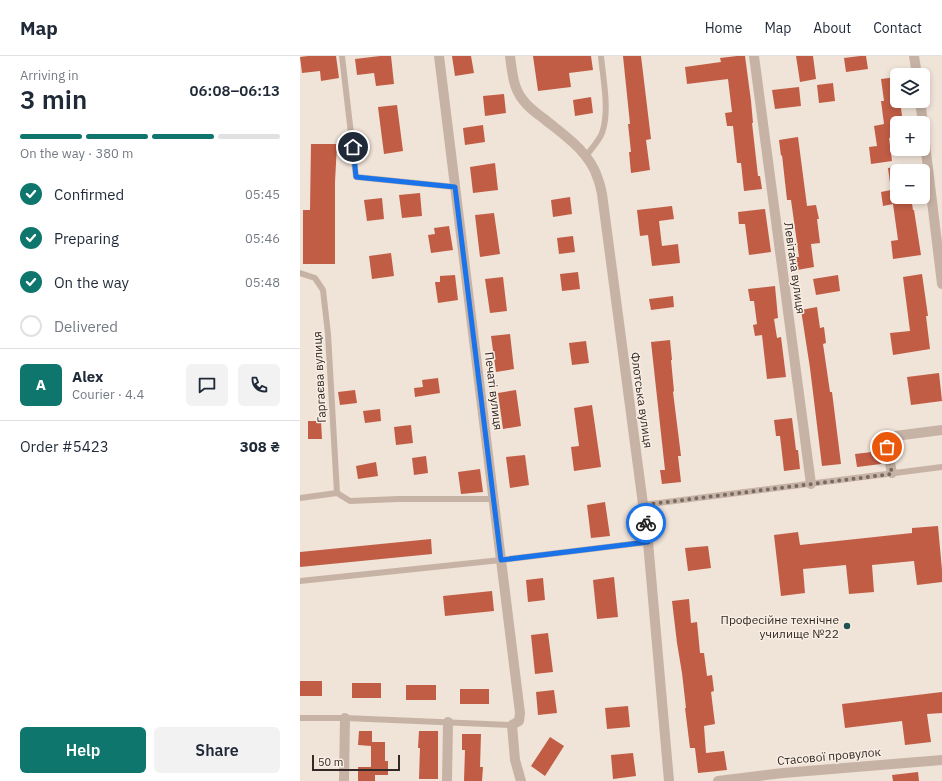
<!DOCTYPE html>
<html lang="en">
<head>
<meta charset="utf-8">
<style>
	body { margin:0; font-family:"IBM Plex Sans",sans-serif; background:#f2f2f3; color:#1f2937; height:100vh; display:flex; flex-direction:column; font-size:15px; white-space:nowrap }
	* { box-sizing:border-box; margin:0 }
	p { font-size:13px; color:#747a83 }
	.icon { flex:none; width:22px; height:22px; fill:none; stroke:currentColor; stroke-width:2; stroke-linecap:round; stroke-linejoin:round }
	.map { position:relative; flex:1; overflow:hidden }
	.sheet { display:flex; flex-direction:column; background:#fff; width:300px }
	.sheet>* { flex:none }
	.fabs { position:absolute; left:590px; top:12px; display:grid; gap:8px }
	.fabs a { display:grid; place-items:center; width:40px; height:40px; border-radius:6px; background:#fff; box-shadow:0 2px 6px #0003; font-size:20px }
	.scale { position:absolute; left:12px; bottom:10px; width:88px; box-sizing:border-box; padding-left:4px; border:2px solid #332926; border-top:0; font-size:11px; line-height:14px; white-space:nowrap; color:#332926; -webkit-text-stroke:3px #f8eee4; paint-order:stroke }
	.pin { position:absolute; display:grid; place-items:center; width:34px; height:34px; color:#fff; margin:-17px; border:2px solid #fff; border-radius:50%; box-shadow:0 1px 4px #0007 }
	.courier { position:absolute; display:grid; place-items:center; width:40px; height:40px; margin:-20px; border:3px solid #1a73e8; border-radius:50%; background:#fff; color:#222; box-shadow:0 1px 5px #0007 }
	.headline em { font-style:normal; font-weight:600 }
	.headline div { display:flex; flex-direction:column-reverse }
	.headline { display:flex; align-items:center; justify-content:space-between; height:68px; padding:0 20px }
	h1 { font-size:26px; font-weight:600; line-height:30px }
	.bar { display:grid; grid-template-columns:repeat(4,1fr); gap:6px 4px; align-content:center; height:48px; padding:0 20px }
	.bar i { height:5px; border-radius:3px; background:#e0e1e3 }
	.bar .selected { background:#0f766e }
	.bar p { grid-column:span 4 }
	.line { display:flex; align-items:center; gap:10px; padding:0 20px; border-top:1px solid #e0e1e3 }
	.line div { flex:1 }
	.round { display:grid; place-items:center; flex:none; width:42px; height:42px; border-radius:6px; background:#f2f2f3 }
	ol { padding:0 20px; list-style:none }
	li { display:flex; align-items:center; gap:12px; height:44px }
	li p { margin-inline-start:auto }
	li .icon { padding:4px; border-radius:50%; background:#0f766e; color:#fff; stroke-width:4 }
	li:last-child { color:#747a83 }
	li i { width:22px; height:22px; border:2px solid #e0e1e3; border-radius:50% }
	.button { display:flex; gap:8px; margin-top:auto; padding:8px 20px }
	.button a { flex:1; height:46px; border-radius:6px; background:#0f766e; color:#fff; font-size:16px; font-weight:600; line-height:46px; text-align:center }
	.button a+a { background:#f2f2f3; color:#1f2937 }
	header { display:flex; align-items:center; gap:24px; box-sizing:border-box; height:56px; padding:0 20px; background:#fff; border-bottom:1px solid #e0e1e3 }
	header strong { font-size:19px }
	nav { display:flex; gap:22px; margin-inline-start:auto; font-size:14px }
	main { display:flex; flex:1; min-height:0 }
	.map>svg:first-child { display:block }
</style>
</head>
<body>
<header>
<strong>Map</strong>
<nav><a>Home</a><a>Map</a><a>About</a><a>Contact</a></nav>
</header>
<main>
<section class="sheet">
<div class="headline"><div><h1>3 min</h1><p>Arriving in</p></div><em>06:08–06:13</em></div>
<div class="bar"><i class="selected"></i><i class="selected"></i><i class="selected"></i><i></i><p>On the way · 380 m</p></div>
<ol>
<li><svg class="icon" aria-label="check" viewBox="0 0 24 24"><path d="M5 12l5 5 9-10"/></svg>Confirmed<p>05:45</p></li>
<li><svg class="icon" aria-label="check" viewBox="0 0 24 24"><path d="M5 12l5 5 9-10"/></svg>Preparing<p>05:46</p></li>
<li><svg class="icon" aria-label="check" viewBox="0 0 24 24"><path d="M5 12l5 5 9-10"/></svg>On the way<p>05:48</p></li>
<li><i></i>Delivered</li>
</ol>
<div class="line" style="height:72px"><b class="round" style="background:#0f766e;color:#fff">A</b><div><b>Alex</b><p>Courier · 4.4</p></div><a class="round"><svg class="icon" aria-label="chat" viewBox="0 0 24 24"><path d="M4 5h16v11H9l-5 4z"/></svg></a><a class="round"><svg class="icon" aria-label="phone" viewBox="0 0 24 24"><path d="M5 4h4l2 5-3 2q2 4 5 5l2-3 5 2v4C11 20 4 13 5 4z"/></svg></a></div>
<div class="line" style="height:52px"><div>Order #5423</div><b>308 ₴</b></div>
<div class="button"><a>Help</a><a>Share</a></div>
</section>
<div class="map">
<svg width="642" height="725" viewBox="0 0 642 725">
	<rect width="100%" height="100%" fill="#f0e3d8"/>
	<path fill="#c15d45" d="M8,0H36L39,22L21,25L20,15L2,17L0,1Z
		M80,0H91L94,28L76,30L74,17L57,19L55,3Z
		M152,0H171L174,17L155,20Z
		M233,0H291L293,14L269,17L271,31L238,35Z
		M323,0H341L351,83L346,84L350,114L331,117L329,96H331L328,68H330Z
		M437,0H445L451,45L453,67H452L458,120H460L462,133L444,135L441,107H437L433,70H427L425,57L432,56L428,23L387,28L385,11L421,6L420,2Z
		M496,0H513L516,23L500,26Z
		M560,0H566L568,13L546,16L544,2Z
		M597,21V45H600L603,67H597V81L589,82L592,105L571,108L569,91L577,90L574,70L584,68L581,45H584L581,23Z
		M533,27L535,45L519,47L517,29Z
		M499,31L501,50L475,53L472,34Z
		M204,38L206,57L185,60L183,40Z
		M291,41L293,57L275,60L273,44Z
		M97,49L103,95L84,98L78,51Z
		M183,69L185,86L165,89L163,72Z
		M498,81L507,150L516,149L519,163H517L520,187L511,188L514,211L497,214L495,201H499L491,144H487L482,99L481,100L479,84Z
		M11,88H37L35,126V208H3V154H10Z
		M195,107L198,134L173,137L170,111Z
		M597,111V141H611L613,154H614L621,199L593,203L591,185L598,184L593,148L583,150L581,136L591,134L588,112Z
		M120,137L122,160L102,162L99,139Z
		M270,141L272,158L253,161L251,144Z
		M82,142L84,163L67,165L64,144Z
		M372,150L374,163L359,165L362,190L378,188L380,207L352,210L348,179L340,180L337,154Z
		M465,153L471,196L449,199L445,168H439L438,156Z
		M194,157L200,198L180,201L175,159Z
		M149,170L153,194L131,197L128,179L135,178L134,172Z
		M273,180L275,196L259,198L257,182Z
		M91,197L94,220L72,223L69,200Z
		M278,216L280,233L262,235L260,218Z
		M622,218L628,260H626L630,293L593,299L590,277L610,275L603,221Z
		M155,219L158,244L138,247L135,226H140V220Z
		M538,219L540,235L516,239L513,223Z
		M203,221L207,255L190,257L185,223Z
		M475,230L478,262L474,263L477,282L481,281L486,321L467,323L462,279L455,280L453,269L457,268L454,245H450L448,233Z
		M373,240L374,251L351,254L349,243Z
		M517,251L520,272L524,271L526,287L523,288L530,336H532L541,408L522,410L510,312L501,254Z
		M210,278L214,313L196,316L191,280Z
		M370,284L372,304H371L374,335L373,336L381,400H378L381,426L362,428L360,414H365L351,286Z
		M286,285L289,307L272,309L269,287Z
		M639,317L642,345L611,349L607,321Z
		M138,322L140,337L115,341L114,332L123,331L122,324Z
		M55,334L57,347L40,349L38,336Z
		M216,334L221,370L203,373L198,337Z
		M292,349L301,411L274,415L271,391L279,390L274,352Z
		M80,353L81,365L65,367L63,355Z
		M492,362L496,394H498L500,413L484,415L480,380H476L474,364Z
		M8,365H21L22,383H8Z
		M111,369L113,387L96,389L94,371Z
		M580,395L581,408L557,411L555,398Z
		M225,399L229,429L210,432L206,401Z
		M126,400L128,417L114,419L112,402Z
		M76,406L78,420L58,423L56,410Z
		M180,413L183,436L161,438L158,416Z
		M305,446L310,480L291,482L287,449Z
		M638,470L642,514V526L617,529L614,505L572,509L574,536L549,538L546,509L503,513L505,537L481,540L474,479L498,476L500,489L612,477V472Z
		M131,483L132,498L0,511V496Z
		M408,490L411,512L388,515L385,492Z
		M314,521L318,561L297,563L293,524Z
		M243,522L245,544L228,546L226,524Z
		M192,535L194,555L145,560L143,540Z
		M389,543L391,567L397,566L400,597H404L407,620L412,619L414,635L411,636L415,668L404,670L406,697L424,695L427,714L398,717L395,692H390L385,652H386L382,617L377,587L372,545Z
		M248,577L253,616L235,618L231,579Z
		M0,625H22V640H0Z
		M52,627H81V642H52Z
		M106,629H136V644H106Z
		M160,633H189V648H160Z
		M254,634L257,657L238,659L236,636Z
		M642,636V657L627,658L631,686L605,689L602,665L545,672L542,648Z
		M328,650L330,671L307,673L305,652Z
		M59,675H72V686H85V705H88V719H75V725H58V711H71V690L58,689Z
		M119,675H138V723H119L120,692H118Z
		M162,678H181L180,711H183L182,725H164L165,694H162Z
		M250,681L264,690L245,720L231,710Z
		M333,697L336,720L313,723L311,699Z
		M618,716L619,725H593L592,719Z"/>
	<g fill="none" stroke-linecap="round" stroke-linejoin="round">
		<path stroke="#c7b3a5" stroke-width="6" d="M42,0L56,121L155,131
			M286,100C291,93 299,85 302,77C310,55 303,23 301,0
			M0,217L15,222L23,234L28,278L37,437
			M0,442L37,437L50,445L98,443H194
			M343,449L642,411
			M0,525L201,504L348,486
			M0,662H45L212,669"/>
		<path stroke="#c7b3a5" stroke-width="10" d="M139,0L201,504L220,657L219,665L212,669L215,704L221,725
			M210,0C212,15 213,32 223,44C228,51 236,57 243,62C264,79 290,96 298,123C300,128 301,133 302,138L348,486L369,725
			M454,0L511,428
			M614,0L617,19
			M620,45L623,67
			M623,71L642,228
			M592,417L587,391L589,384L595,380L642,374
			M44,725L45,662
			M147,725L148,666
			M418,725L483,717L642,704"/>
	</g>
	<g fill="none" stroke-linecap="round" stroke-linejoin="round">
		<path stroke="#756a64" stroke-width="4" stroke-dasharray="0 7.2" d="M346,467L343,449L592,418L587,391"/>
		<path stroke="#1a73e8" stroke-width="5" d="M53,91L56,121L155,131L201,504L348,486L346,467"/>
	</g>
	<circle fill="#1d5152" stroke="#f8eee4" stroke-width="1.5" cx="547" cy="570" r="4"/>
	<g text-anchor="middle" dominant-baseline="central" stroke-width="3" stroke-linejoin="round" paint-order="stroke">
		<g font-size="12" fill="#332926" stroke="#f8eee4">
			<text transform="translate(495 212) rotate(82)">Левітана вулиця</text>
			<text transform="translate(19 321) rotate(-93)">Гаргаєва вулиця</text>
			<text transform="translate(194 335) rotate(83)">Печаті вулиця</text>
			<text transform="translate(342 344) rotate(82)">Флотська вулиця</text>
			<text transform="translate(529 700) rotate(-5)">Стасової провулок</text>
		</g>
		<g font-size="12" fill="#332926" stroke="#f8eee4" text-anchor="end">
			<text x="539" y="563">Професійне технічне<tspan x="539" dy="14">училище №22</tspan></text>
		</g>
	</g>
</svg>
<div class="fabs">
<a><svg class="icon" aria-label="layers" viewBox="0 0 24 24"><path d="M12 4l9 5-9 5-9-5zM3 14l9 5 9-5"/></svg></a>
<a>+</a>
<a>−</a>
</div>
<div class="scale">50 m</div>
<div class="pin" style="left:587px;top:391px;background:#ea580c"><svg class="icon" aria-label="bag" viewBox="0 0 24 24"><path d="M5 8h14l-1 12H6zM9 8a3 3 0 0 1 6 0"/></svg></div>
<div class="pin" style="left:53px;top:91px;background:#1f2937"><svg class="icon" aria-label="home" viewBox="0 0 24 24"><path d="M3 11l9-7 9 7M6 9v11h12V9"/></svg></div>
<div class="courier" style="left:346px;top:467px"><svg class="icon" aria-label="bike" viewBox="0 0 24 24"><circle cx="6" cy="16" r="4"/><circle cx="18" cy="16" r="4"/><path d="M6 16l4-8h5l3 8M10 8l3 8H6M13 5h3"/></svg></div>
</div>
</main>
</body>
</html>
